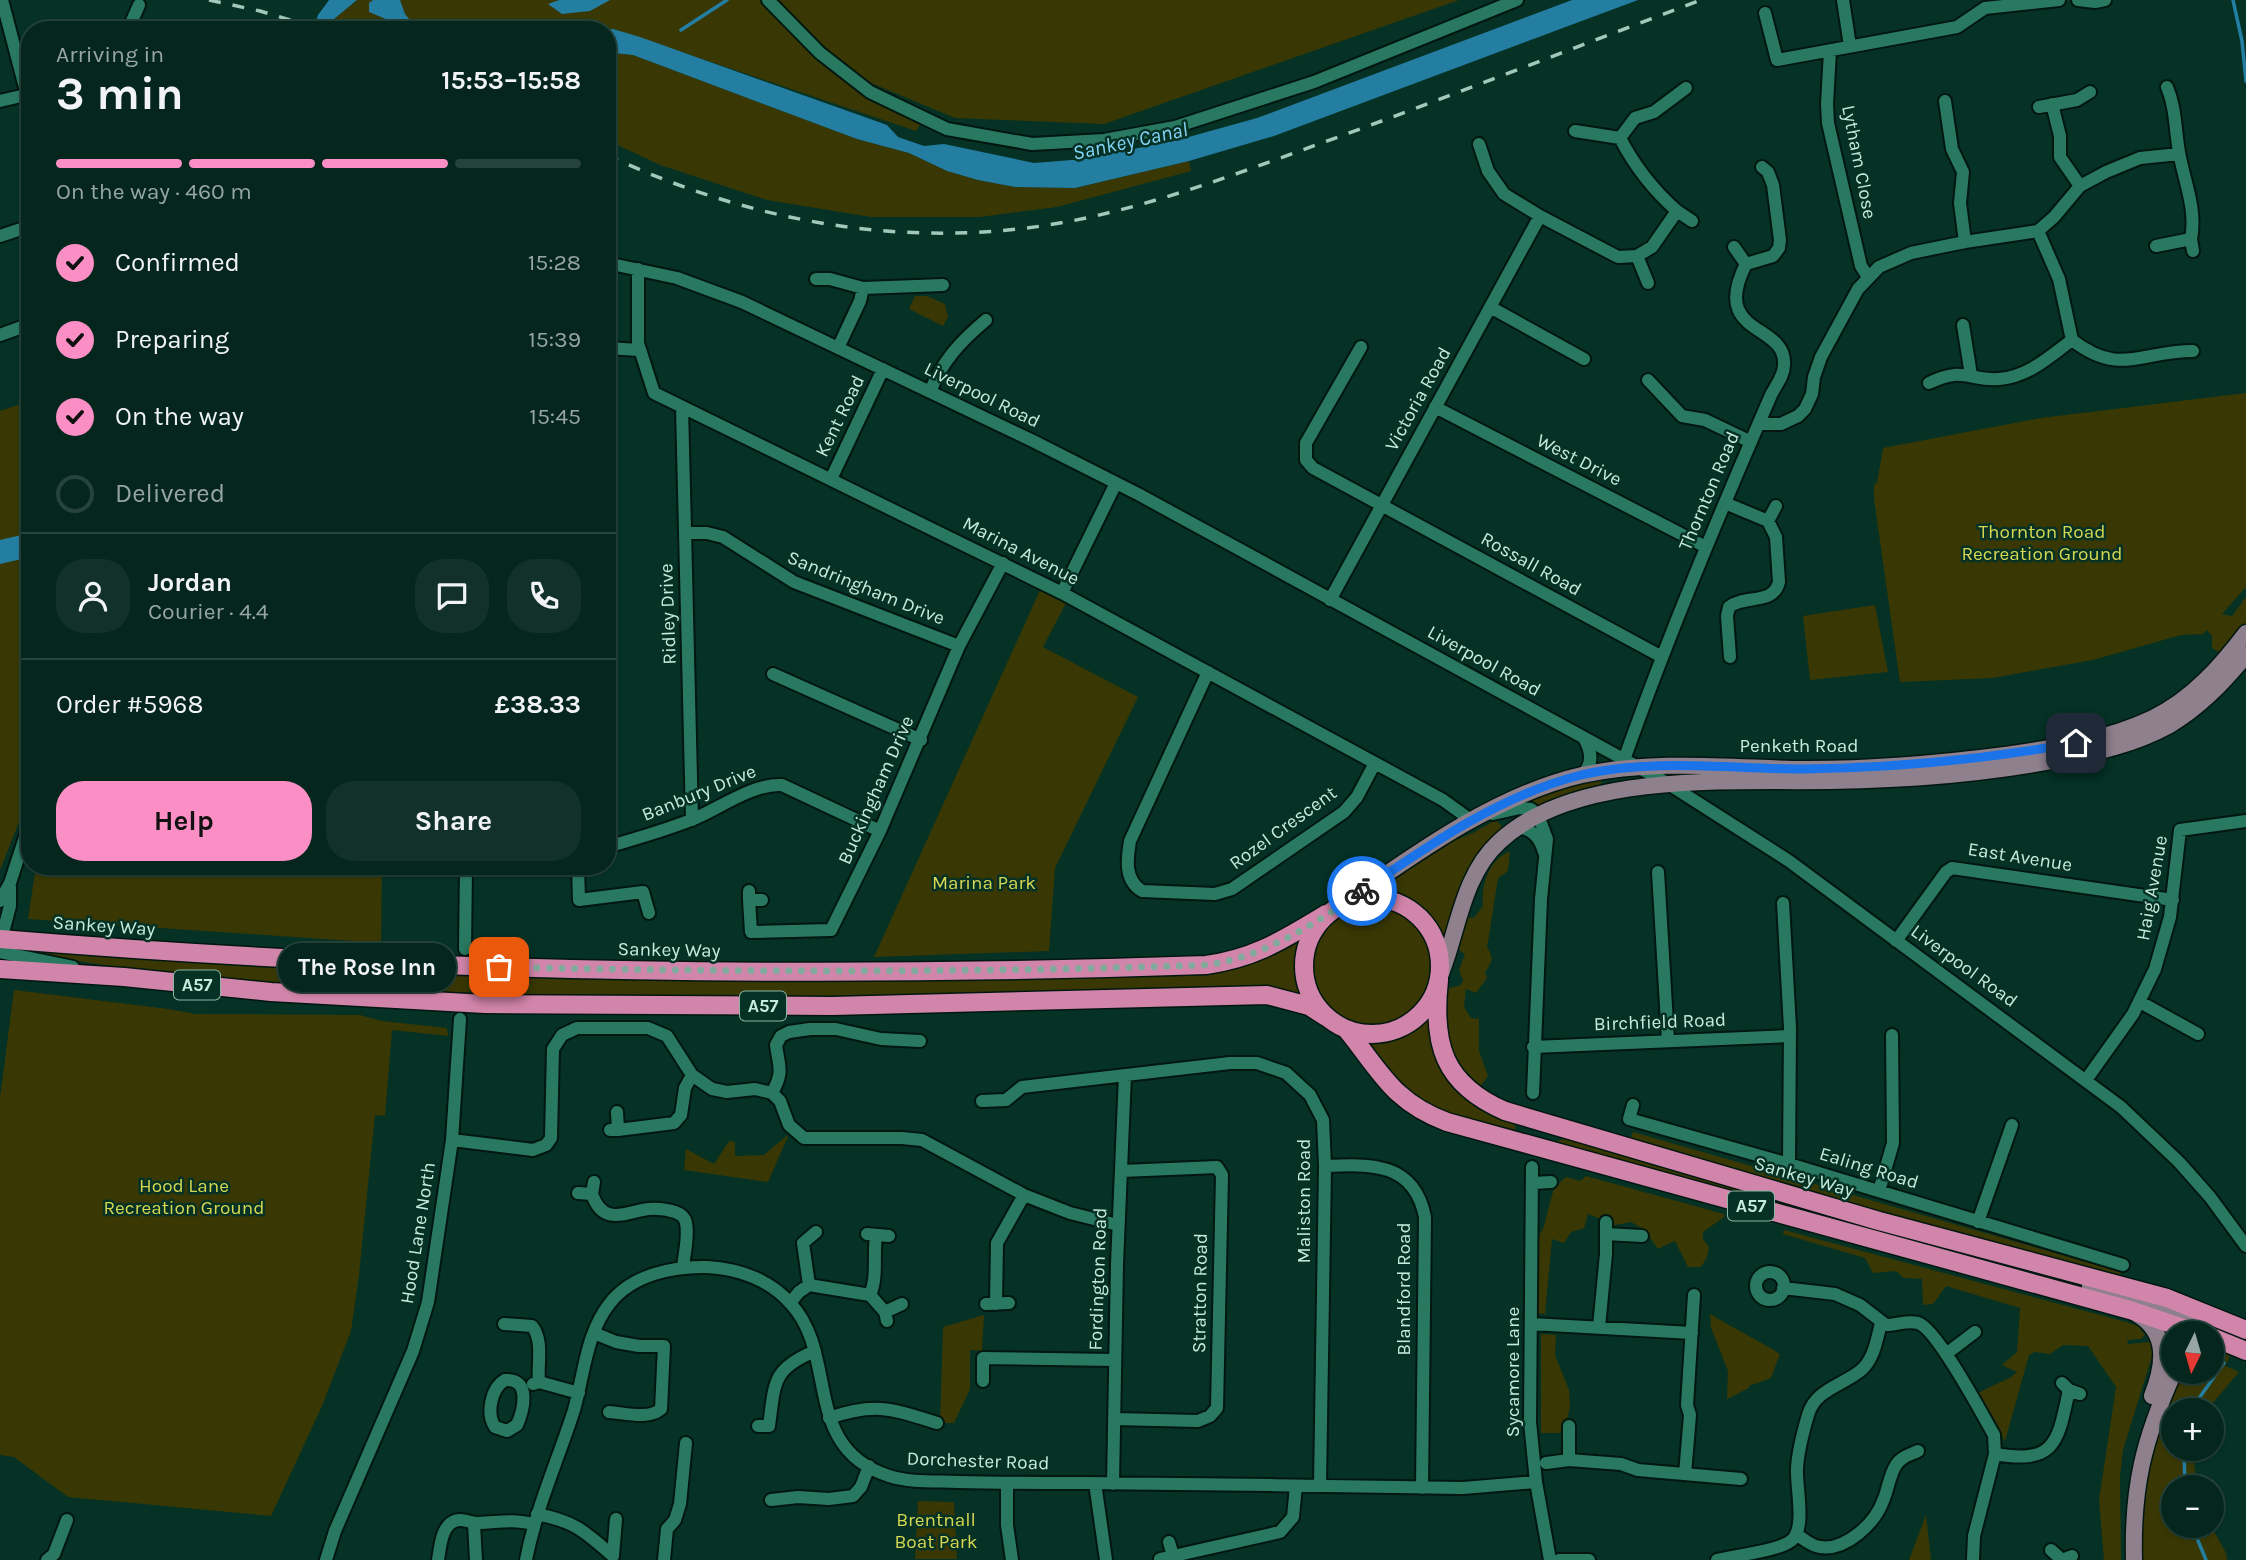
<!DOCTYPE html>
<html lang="en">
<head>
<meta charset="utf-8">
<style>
	body { margin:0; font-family:Karla,sans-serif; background:#123229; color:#f1f3f6; height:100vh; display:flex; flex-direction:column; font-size:26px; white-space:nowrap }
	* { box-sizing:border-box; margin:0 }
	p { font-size:23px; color:#97a5a3 }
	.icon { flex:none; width:38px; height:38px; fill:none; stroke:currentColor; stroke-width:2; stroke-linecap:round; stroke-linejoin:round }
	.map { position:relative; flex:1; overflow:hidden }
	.drawer { position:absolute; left:21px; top:21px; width:595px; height:854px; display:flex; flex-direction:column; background:#04261c; border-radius:28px; box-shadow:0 2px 5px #0004,0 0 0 2px #25433b }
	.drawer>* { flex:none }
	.needle { width:46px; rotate:185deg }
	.fabs { position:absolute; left:2161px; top:1321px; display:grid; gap:14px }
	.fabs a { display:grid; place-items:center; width:63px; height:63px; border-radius:50%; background:#04261c; box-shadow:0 2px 5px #0004,0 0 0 2px #25433b; font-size:35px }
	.pin { position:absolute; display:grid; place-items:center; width:60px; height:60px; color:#fff; margin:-30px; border-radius:14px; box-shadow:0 4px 10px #0006 }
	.courier { position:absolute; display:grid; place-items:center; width:70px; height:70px; margin:-35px; border:5px solid #1a73e8; border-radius:50%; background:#fff; color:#222; box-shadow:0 2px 9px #0007 }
	.bubble { position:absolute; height:49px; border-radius:24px; background:#04261c; box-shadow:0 2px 5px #0004,0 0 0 2px #25433b; font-size:23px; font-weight:700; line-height:49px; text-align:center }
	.head em { font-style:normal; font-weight:700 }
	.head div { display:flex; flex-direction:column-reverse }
	.head { display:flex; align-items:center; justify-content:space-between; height:119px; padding:0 35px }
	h1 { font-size:46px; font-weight:700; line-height:52px }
	.bar { display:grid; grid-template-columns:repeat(4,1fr); gap:10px 7px; align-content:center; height:84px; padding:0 35px }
	.bar i { height:9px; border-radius:5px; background:#25433b }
	.bar .active { background:#fb8fc5 }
	.bar p { grid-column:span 4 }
	.line { display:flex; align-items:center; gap:18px; padding:0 35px; border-top:2px solid #25433b }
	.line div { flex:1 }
	.round { display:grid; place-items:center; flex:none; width:74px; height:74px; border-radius:28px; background:#123229 }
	ol { padding:0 35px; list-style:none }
	li { display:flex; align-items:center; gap:21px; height:77px }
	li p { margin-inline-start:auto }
	li .icon { padding:7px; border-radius:50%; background:#fb8fc5; color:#111; stroke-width:4 }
	li:last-child { color:#97a5a3 }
	li i { width:38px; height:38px; border:4px solid #25433b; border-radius:50% }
	.action { display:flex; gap:14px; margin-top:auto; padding:14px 35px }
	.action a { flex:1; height:80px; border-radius:28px; background:#fb8fc5; color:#111; font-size:28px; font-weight:700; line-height:80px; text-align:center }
	.action a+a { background:#123229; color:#f1f3f6 }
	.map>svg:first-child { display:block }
</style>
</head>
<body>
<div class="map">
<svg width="2246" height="1560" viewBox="0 0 2246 1560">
	<rect width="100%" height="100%" fill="#053225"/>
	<path fill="#393804" d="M357,0H1459L1104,124L955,118L871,83L870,92L924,119L916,131L613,29L359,30L334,19Z
		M614,53L633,55L857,139L909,153L947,171L978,180L1015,187L1075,188L1189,161L1191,171L1057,207L979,217H871L767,200L660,165L607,140V55Z
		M915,296H927L945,304L948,317L943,326L909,309Z
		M2246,393V587L2222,614L2232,616L2246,597V624L2222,654L2212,648V636L2207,630L2203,634L2181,635L2093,660L1992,678L1900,682L1874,499V484L1877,483L1883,448L2041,418Z
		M30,401V794L0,870V411Z
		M1041,588L1067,601L1043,647L1138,697L1055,868L1049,951L874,957Z
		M1875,605L1888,672L1810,680L1803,616Z
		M1601,779V787L1539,808L1529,804L1532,799L1580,783Z
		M1496,820L1504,829L1446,937H1443C1427,906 1408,900 1378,891V887L1448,843L1473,833Z
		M1510,851L1508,871L1498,878L1487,948C1495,958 1491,963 1485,973L1487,978L1476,993L1466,989L1464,1007L1471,1018L1479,1019V1051L1488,1076L1480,1087L1452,1059L1443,1012L1447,1005L1444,998L1446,989L1461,985L1463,980L1459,970L1465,954L1456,948L1465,917L1474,918L1483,906C1481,884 1489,860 1510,851Z
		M36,866H382L381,943L28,919Z
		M1313 966a60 60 0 1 1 120 0a60 60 0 1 1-120 0Z
		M1297,939L1300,942L1297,974L1302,995L838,1001L489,998L490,987L482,978V973L1185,972Z
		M15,949L470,974V982H477L481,988V998L429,996L177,976L17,952Z
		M14,990L168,1009L196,1014L360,1015L382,1021L447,1028L448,1036L392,1030L385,1116L375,1115L359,1275L351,1331L322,1406L271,1516L68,1497L14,1457L0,1455V1098Z
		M1425,1021H1431L1432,1041L1516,1127L1514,1133L1453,1118L1403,1091L1366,1041L1400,1036Z
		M1633,1132L2121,1272L2119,1281L2016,1255L1630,1140Z
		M789,1134L768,1182L684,1170L686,1149L714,1164L729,1141L735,1142V1156L764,1155Z
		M1566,1138L2017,1266L2091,1290L1551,1143Z
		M1586,1176L1724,1214V1217L1703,1232V1239L1709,1247L1707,1257L1701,1267H1688L1675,1241L1658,1249L1645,1230L1631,1222L1615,1225L1588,1214L1584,1228L1571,1232L1564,1243L1552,1239L1545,1314L1536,1313L1537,1238L1543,1229L1554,1188L1566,1177L1580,1181Z
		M1784,1230L2126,1322L2138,1326L2145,1335L2141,1339L2127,1340L2128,1344L2150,1342L2153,1353L2123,1450L2120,1477L2121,1560H2104L2099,1500L2116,1387L2088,1346L2063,1345L2050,1354L2035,1352L2029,1355L2005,1441L1976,1394L2011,1377L2017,1372L2002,1365L2017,1352L2020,1308L1946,1286L1933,1304L1923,1305L1922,1279L1904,1278L1896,1271L1873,1273L1865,1258L1783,1234Z
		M1710,1314C1733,1328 1756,1339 1780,1354L1771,1378L1749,1386V1388L1727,1399L1728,1371L1711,1328Z
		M984,1315L982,1351L970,1350V1389L954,1423H940L943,1327Z
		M1541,1334L1556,1335L1555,1355L1569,1390L1570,1407L1564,1433H1541Z
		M2212,1348L2230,1356L2225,1366L2239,1372L2207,1410H2174V1449H2192L2197,1487L2174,1488V1526H2211L2226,1553L2227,1560H2136L2140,1503L2160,1405L2183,1372H2212Z
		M918,1501L954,1502L957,1559H915Z
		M1926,1515L1931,1560H1909Z"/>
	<path fill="#237ea2" d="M329,0H357L334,19L327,30H313L318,15Z
		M373,0H400L405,14L418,30H412L369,12V3Z
		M559,0H610L590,11L562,14L548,4Z
		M1572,0H1638L1274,136L1189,161L1075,188L1015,187L978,180L947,171L909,153L857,139L633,55L614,53L607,55V30H595L613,29L640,37L887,125L898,137L924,146L944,144L1034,163L1084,159L1178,140L1257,118Z
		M30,533V557L0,564V540Z"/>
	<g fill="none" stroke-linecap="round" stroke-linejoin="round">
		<path stroke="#237ea2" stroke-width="3.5" d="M2233,0L2242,41L2246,81
			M681,30L727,0
			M2194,1410L2197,1401L2224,1363
			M2184,1449L2185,1488
			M2192,1526L2206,1560"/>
		<g stroke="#011710" stroke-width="16">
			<path id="minor" d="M2,0L27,95
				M768,0L820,53L870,92L947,129L1032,144L1104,140L1175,127L1314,82L1517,0
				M1843,0L1850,46
				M2078,0L2095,2L2105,0
				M1765,13L1777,60L1957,27L1985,8L2059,0
				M128,30L139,5
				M1830,51L1827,104L1828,123L1861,266L1868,277
				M2167,87C2176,108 2175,130 2179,152C2184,181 2197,209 2191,239
				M0,101L30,94
				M1945,101L1952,149L1963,172L1960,203L1965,242
				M2052,104L2060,136V157L2080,186
				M2039,107L2077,100L2090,92
				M1575,131L1620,138L1635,118L1654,112L1686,88
				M1479,144L1488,171L1504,194L1540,216L1618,257L1637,256L1652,247L1677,211C1652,189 1635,167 1620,138
				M1677,211L1692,221
				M2038,231L2059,279L2072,340C2120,377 2140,351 2193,351
				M0,236L30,226
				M2156,246L2191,239L2193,251
				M1734,247L1746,264
				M1637,256L1648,283
				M607,263L677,278L742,302L1033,441L1138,494L1667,783L1789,861L2121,1107L2179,1162L2210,1197L2246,1246
				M638,269V343L654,393L1062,593L1443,800L1472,821
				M816,279H830L863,288L943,285
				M1490,307L1584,359
				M1963,325L1971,375
				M0,335L30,324
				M1361,347L1306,443V460L1313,468L1662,657
				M607,348L639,350
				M838,348L860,301L863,288
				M1648,380L1682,416L1705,420L1751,442
				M1929,383C1963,366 1969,381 1999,379C2028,377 2049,357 2072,340
				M930,392C942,361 961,341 986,320
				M682,407L692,820
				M1435,407L1706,547
				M1759,424H1781L1798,416L1805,409L1812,394L1814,377L1821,357L1858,289L1879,267L1911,253L1965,242L2038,231L2054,217L2080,186L2106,172L2140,158L2179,154
				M831,479L883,369
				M1725,503L1768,521L1776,506
				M685,533H707L723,537L794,582L959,646
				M1062,593L1116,483
				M1330,600L1540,216
				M1730,657L1727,616L1729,607C1745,594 1773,606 1779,582L1776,537L1768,521
				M1208,672L1130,841C1127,859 1124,880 1142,891L1215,894L1232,889L1344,812L1357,797L1375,763
				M773,674L921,740
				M1624,760C1668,636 1719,515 1771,395C1776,385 1784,376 1784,365C1787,322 1709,337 1746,264L1773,256L1779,248L1780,240L1773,185L1768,172L1762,167
				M1580,776C1594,766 1592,752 1584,738
				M1493,814L1520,808L1531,809L1538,815L1547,839L1541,899L1533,1093
				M1517,827C1533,829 1540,838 1544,852
				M607,847C635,839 663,831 691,820C717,810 753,783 782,785L880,831
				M578,866L579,900L643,892L649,913
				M1658,872L1668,1040
				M749,891V900H762
				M749,900L751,932L831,930L880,831L959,646L1003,563
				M0,901L10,883L30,822
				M1783,903L1790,1028L1789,1164
				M1,940L10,906V887
				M1896,941L1946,872L1952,868L2173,900
				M465,949L466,866
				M0,952L73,967
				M2140,1002L2198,1034
				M1533,1047L1789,1036
				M2086,1080L2133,1014L2155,969L2170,917L2180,830L2246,821
				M772,1093C784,1072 779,1067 776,1045L781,1036L789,1032L810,1029H836L881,1039L920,1041
				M982,1101L1006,1100L1022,1087L1230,1063H1257L1286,1073L1310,1095L1323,1120L1325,1166L1320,1486
				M1633,1105L1629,1119L1789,1164L2123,1265
				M610,1130H618L617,1112
				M618,1130L674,1123L681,1115L685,1088L692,1075
				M452,1140L533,1150L546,1145L551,1138L553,1049L562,1035L577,1028H648L667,1036L692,1075L712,1089L727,1092L755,1089L772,1093L780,1101L789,1125L804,1138H902L922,1140L1024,1195L1070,1213L1118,1225
				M1325,1166C1371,1164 1414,1162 1425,1217L1422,1488
				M1532,1167L1530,1422L1536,1482L1550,1560
				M1533,1183L1551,1182
				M1879,1191L1893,1143L1892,1035
				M578,1193L592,1194L594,1182
				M592,1194C603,1227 626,1212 648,1209C658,1208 666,1209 675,1212C681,1214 685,1217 686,1223C689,1237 684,1254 683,1268
				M1978,1222L2012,1125
				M816,1232L803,1243L809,1285L870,1295L885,1312
				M867,1234L889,1236
				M1606,1234L1642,1236
				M1756 1286a14 14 0 1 1 28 0a14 14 0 1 1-28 0Z
				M1783,1288L1835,1294L1860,1305L1886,1325C1896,1325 1908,1320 1918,1323C1937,1329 1982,1414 1994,1435L1995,1454L1974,1536L1973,1560
				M870,1295C878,1277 873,1256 876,1236
				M790,1303L799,1292L809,1285
				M986,1304L1009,1303
				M996,1304L997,1243L1024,1195
				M887,1321L885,1312L902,1304
				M504,1324L532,1326C544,1341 537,1364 539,1382
				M1532,1324L1692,1333
				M1599,1327L1606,1254V1222
				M594,1333L616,1342L639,1346H664L661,1409C648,1420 625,1413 609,1412
				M1946,1354L1975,1332
				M505,1380C531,1378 524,1409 517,1425L507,1431L495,1427C486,1414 491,1388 505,1380Z
				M983,1381V1358L1114,1360
				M2062,1383L2069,1390L2080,1394
				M533,1384L539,1382L579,1393
				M829,1418C876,1402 892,1409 937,1423
				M1115,1419L1198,1421L1210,1416L1217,1408L1222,1175L1217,1167L1122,1171
				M758,1426H769C775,1382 772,1369 815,1351
				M1995,1454C2057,1465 2058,1440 2069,1390
				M1569,1460V1426
				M1546,1463L1569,1460L1621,1464L1638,1470L1741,1479
				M1685,1474L1690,1415L1687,1405L1694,1295
				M1007,1483V1525L1012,1560
				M1095,1483L1106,1560
				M1113,1484L1117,1264L1125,1075
				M771,1500L798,1497L829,1499L853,1496L861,1487L869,1466
				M537,1514C576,1522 584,1531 613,1556L616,1519
				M474,1524L476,1560
				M1796,1534C1804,1539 1811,1546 1820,1547C1846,1551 1875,1523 1883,1501C1888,1490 1889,1476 1896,1465C1901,1457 1909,1455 1918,1451
				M1169,1542L1173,1556
				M2051,1550L2062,1560L2072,1556
				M1160,1559L1280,1532L1293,1517L1296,1486
				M47,1560L54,1554L67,1520
				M326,1560L335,1531L413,1351L428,1302L452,1140L460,1019
				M438,1560C440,1549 441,1530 451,1523C460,1516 469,1523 478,1523C502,1522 509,1519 534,1524
				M526,1560C536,1508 558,1460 574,1410C584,1375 586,1333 610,1303C632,1275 673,1266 707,1267C739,1269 770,1280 791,1304C839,1356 801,1448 889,1476C911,1483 936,1481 958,1482C1000,1483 1042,1483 1084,1483C1210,1484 1337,1486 1463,1488L1536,1482
				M664,1560L667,1529L675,1520L680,1504L686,1443
				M1559,1560H1589
				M1717,1560C1734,1555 1784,1551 1794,1538C1805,1523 1796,1487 1797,1468C1798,1451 1803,1432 1808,1415C1815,1390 1841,1386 1860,1371C1874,1360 1877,1339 1881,1323"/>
		</g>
		<g stroke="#011710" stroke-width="19">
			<path id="major" d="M1346,902C1416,853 1498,794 1582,775C1651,760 1724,767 1793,769C1864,770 1935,764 2005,755C2054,748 2107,740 2153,718C2192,699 2220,667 2246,633
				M1440,976C1458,932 1462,876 1499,842C1563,781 1689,781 1772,781C1869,782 1967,778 2062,759C2099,752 2135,744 2168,726C2199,708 2223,683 2246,655
				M2090,1286L2182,1314L2191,1323L2192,1331
				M2137,1314C2169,1333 2164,1365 2152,1396
				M2134,1560C2132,1486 2144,1439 2174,1372"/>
		</g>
		<g stroke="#011710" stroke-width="21">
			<path id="highway" d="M1304 966a68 68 0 1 1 136 0a68 68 0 1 1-136 0Z
				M0,939C401,972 804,979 1206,965C1256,958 1284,939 1326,914
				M0,969L124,977L271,992L485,1004L832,1006L1267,995L1309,1006L1326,1017
				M1439,980C1432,1044 1443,1084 1505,1111L1879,1221L2167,1298L2246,1330
				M1347,1030C1381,1072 1393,1102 1447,1122L2130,1310L2201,1334
				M2212,1337L2246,1351"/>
		</g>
		<use href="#minor" stroke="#297961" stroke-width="12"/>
		<use href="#major" stroke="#8e808d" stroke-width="16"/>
		<use href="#highway" stroke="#d285aa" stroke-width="18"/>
		<path stroke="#a1c8b9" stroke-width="3.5" stroke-dasharray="12 12" stroke-linecap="butt" d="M209,0L260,11L324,30
			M317,21L344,30
			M607,155C760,227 929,254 1095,216C1179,197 1260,165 1341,136C1461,92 1581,45 1701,0"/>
	</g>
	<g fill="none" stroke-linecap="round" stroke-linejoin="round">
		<path stroke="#82aa9c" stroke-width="7" stroke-dasharray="0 12.6" d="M499,967C735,972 970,973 1206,965C1264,957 1315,924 1362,891"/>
		<path stroke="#1a73e8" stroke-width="9" d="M1362,891C1429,845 1501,795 1581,775C1654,758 1729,769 1803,769C1894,768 1986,759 2076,743"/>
	</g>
	<g text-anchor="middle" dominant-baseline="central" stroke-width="5" stroke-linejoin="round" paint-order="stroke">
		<g fill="#053225" stroke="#8cb4a5" stroke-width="2">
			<rect x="174" y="970.5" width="46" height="29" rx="5"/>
			<rect x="740" y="991.5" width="46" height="29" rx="5"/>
			<rect x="1728" y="1191.5" width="46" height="29" rx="5"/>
		</g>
		<g font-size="18" font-weight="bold" fill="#c6ebdc">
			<text x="197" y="985">A57</text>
			<text x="763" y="1006">A57</text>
			<text x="1751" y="1206">A57</text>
		</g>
		<g font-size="19" fill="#c6ebdc" stroke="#053225">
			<text transform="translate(1859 162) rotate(79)">Lytham Close</text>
			<text transform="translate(982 395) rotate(26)">Liverpool Road</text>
			<text transform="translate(1418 399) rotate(-61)">Victoria Road</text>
			<text transform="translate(840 416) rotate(-64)">Kent Road</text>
			<text transform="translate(1579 460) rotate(27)">West Drive</text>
			<text transform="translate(1709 491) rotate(-67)">Thornton Road</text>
			<text transform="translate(1021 551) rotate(27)">Marina Avenue</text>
			<text transform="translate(1531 564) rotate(29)">Rossall Road</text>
			<text transform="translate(866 588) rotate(22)">Sandringham Drive</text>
			<text transform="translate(668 614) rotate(-92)">Ridley Drive</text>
			<text transform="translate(1484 661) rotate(29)">Liverpool Road</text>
			<text x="1799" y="746">Penketh Road</text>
			<text transform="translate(876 790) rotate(-66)">Buckingham Drive</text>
			<text transform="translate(699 793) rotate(-22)">Banbury Drive</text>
			<text transform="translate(1283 828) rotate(-36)">Rozel Crescent</text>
			<text transform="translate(2020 857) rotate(9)">East Avenue</text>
			<text transform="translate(2152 888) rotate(-80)">Haig Avenue</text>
			<text transform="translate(104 926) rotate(4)">Sankey Way</text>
			<text transform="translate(669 950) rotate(1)">Sankey Way</text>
			<text transform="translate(1964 966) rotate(36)">Liverpool Road</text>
			<text transform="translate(1660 1022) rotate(-2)">Birchfield Road</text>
			<text transform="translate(1869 1168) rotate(17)">Ealing Road</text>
			<text transform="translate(1804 1177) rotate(16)">Sankey Way</text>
			<text transform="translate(1304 1201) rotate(-90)">Maliston Road</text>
			<text transform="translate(418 1233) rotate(-81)">Hood Lane North</text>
			<text transform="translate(1098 1279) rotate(-88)">Fordington Road</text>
			<text transform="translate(1404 1289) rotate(-90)">Blandford Road</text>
			<text transform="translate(1200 1293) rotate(-89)">Stratton Road</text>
			<text transform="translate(1513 1372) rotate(-90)">Sycamore Lane</text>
			<text transform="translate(978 1461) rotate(2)">Dorchester Road</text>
		</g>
		<g font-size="19" fill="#d7d752" stroke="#053225">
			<text x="2042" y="532">Thornton Road<tspan x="2042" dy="22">Recreation Ground</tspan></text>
			<text x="984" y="883">Marina Park</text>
			<text x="184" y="1186">Hood Lane<tspan x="184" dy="22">Recreation Ground</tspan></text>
			<text x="936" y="1520">Brentnall<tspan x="936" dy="22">Boat Park</tspan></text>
		</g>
		<g font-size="21" font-style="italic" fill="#84d2f6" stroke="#053225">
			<text transform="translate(1130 141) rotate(-12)">Sankey Canal</text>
		</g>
	</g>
</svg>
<div class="fabs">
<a><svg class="needle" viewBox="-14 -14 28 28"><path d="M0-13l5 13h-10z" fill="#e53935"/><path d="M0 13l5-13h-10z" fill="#97a5a3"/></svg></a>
<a>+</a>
<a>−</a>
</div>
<div class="pin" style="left:499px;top:967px;background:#ea580c"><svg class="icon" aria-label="bag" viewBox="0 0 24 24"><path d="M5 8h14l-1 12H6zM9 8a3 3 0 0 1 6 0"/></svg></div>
<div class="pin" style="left:2076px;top:743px;background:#1f2937"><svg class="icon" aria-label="home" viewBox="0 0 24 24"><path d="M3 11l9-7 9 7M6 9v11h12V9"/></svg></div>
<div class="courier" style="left:1362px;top:891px"><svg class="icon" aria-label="bike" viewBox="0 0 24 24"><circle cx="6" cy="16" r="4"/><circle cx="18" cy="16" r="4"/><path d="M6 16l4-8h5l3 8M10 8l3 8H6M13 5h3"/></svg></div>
<div class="bubble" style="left:278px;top:943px;width:178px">The Rose Inn</div>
<section class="drawer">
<div class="head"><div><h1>3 min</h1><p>Arriving in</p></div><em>15:53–15:58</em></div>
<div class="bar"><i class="active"></i><i class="active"></i><i class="active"></i><i></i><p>On the way · 460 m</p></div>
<ol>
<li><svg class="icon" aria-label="check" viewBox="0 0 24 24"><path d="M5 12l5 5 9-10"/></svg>Confirmed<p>15:28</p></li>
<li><svg class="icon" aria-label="check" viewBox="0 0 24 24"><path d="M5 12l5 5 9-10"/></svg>Preparing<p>15:39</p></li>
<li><svg class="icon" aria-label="check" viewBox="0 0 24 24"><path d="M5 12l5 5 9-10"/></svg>On the way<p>15:45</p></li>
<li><i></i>Delivered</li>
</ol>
<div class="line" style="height:126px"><a class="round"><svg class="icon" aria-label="person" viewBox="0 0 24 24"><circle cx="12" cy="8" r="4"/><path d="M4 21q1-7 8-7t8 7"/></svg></a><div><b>Jordan</b><p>Courier · 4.4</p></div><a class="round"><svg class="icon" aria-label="chat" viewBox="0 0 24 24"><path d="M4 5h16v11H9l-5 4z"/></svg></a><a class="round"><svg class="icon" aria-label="phone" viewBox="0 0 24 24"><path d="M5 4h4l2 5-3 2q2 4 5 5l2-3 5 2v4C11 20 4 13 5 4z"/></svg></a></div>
<div class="line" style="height:91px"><div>Order #5968</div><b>£38.33</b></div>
<div class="action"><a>Help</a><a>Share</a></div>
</section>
</div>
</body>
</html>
